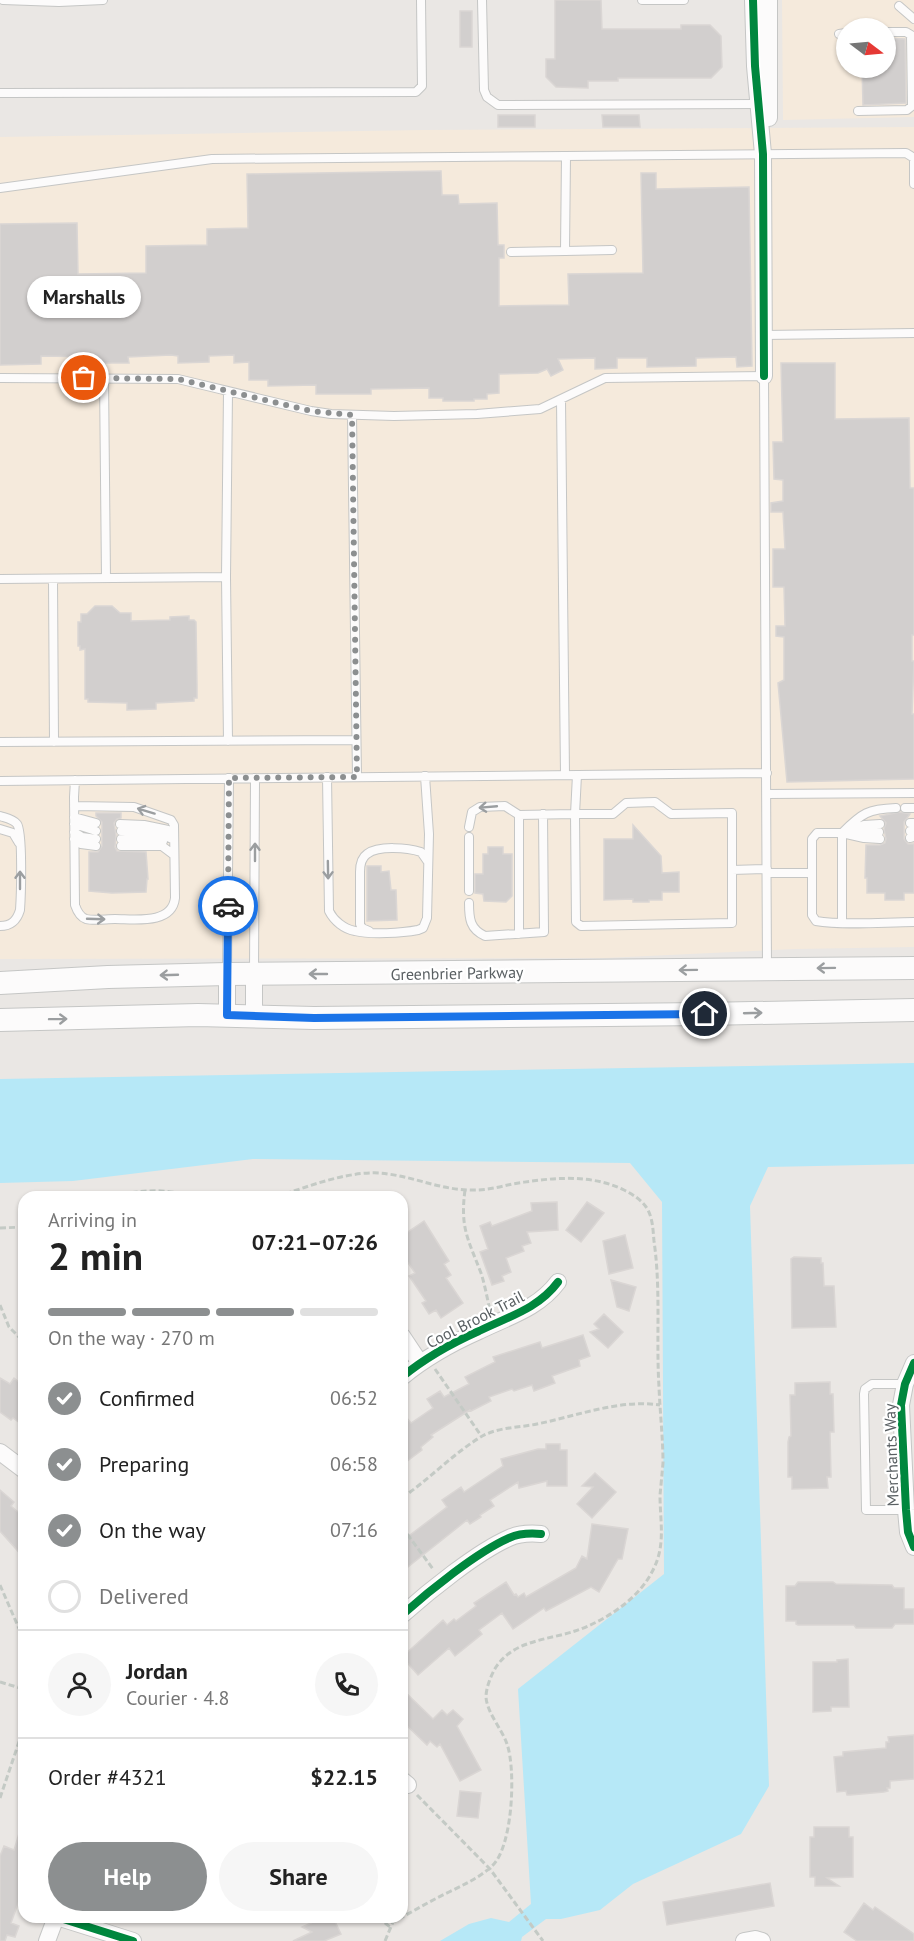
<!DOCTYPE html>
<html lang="en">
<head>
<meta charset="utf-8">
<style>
	body { margin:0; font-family:"PT Sans",sans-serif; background:#f6f6f6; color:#222; height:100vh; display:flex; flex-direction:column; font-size:22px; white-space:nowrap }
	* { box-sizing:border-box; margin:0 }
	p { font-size:20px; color:#767676 }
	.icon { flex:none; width:33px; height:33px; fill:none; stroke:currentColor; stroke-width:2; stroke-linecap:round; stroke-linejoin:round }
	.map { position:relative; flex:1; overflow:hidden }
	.details { position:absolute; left:18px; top:1191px; width:390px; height:732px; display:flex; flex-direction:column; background:#fff; border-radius:18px; box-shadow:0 2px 4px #0004 }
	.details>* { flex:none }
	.needle { width:39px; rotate:106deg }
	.controls { position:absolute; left:836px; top:18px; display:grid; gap:12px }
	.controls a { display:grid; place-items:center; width:60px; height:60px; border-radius:50%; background:#fff; box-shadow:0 2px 4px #0004; font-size:30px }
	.pin { position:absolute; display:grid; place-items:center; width:51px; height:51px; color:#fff; margin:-26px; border:3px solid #fff; border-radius:50%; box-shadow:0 2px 6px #0007 }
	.courier { position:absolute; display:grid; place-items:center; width:60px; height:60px; margin:-30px; border:4px solid #1a73e8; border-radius:50%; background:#fff; color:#222; box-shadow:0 2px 8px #0007 }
	.bubble { position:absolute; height:42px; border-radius:21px; background:#fff; box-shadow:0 2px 4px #0004; font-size:20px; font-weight:800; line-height:42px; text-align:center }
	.summary em { font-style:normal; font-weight:800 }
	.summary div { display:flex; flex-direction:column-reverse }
	.summary { display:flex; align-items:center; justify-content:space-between; height:102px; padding:0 30px }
	h1 { font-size:39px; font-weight:800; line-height:45px }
	.bar { display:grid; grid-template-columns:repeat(4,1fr); gap:9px 6px; align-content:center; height:72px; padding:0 30px }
	.bar i { height:8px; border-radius:4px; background:#e0e0e0 }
	.bar .selected { background:#8c8f90 }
	.bar p { grid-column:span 4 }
	.line { display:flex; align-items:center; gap:15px; padding:0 30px; border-top:2px solid #e0e0e0 }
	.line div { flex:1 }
	.round { display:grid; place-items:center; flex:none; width:63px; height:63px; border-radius:32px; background:#f6f6f6 }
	ol { padding:0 30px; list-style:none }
	li { display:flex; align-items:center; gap:18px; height:66px }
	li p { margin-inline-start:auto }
	li .icon { padding:6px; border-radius:50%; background:#8c8f90; color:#fff; stroke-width:4 }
	li:last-child { color:#767676 }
	li i { width:33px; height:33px; border:3px solid #e0e0e0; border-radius:50% }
	.cta { display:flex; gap:12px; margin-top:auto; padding:12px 30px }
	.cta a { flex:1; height:69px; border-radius:36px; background:#8c8f90; color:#fff; font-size:24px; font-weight:800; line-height:69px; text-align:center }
	.cta a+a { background:#f6f6f6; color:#222 }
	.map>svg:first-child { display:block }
</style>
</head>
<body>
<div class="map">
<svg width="914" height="1941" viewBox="0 0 914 1941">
	<rect width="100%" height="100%" fill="#eae7e4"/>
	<path fill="#f5eadc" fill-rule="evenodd" d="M782,0H914V117L783,120ZM846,28H885V68H846Z
		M914,127V947L795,949L605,958L0,959V137L423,130Z"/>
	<path fill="#b6e8f7" d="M914,1063V1164L768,1167L750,1206L769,1786L741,1834L633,1884L600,1910L561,1919H546L522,1937L521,1941H440L469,1924L491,1918L509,1922L531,1904L518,1689L664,1574L662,1202L630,1163L253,1159L73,1181L0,1183V1079Z"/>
	<path fill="#d2cfce" stroke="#dad6d4" stroke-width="1.5" d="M555,0H601L602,29H681V25H710L721,36L722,67L711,78H618V81H588V88L556,87L546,77V59H555Z
		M460,11H472V47H460Z
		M885,38L905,39L906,103L863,105L862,68H885Z
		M498,115H535V127H498Z
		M602,115H639L640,127H603Z
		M441,171L442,195H458L459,204L497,203L498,245H504V258H499V306L569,305L568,274L643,273L641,173H656V189L749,187L752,366L737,367L736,357L696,358V366L647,367V358H617V368L595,369V358L558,359L563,370L551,376L547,369L538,373L499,374V393L487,394V399H474V401H443V398H429V388L371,389V394H316V385L268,386V380H249V362L234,363V355L209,356V362L178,363V356L171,355L128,357L129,363H97V357L41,356V364L0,365V224L77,223L78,274L146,273V246L207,245V229L248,228L247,174Z
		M781,363H835V419L909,418L910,488H914V635H912V661H914L912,714H914V779L787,782L778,683L784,680V637L776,636V626H785L784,587H773V549H785L783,512H771V503L783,501V480L774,479L773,442H783Z
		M95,606H112L120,613H131V621L170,620V617L189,616V620H194L196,622L197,686V698H194V701L156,703V709L127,710V703L88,702V699H85V649L80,650V646H78V622H81V614H87Z
		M900,812L910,814L904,822V839L908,844H914V893H904V900H885V893H867V878H865L866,845H880L885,843L886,839L884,829L886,823L880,816Z
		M96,813H121V818L117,819L114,823L116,835L115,847L117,851L146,852L148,879H147L146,892L112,893L89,891V852H98L102,846V822L96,816Z
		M633,825L661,856L662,873L679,872V892H662V900H649V902H633V899L604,900V839H633Z
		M488,847H503V854H512V896L506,902L484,901L483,894L475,893V874H483V854H488Z
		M367,866H381V872L389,871L391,890H396L397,920L367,921Z
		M557,1202L558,1230L527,1232L531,1243L522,1246L524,1251L506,1258L511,1272L502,1276L504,1281L492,1285L480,1252L488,1249L480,1226L490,1222L492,1226L532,1211L531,1203Z
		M587,1202L604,1213L581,1242L566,1230Z
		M424,1221L449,1261L444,1264L451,1275L446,1278L463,1303L441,1318L436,1310L429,1314L422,1303L426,1301L409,1276L415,1273L402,1254V1236Z
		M625,1235L633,1268L609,1274L603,1241Z
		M794,1257L821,1258V1263H823L824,1286H834L836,1327L792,1328L791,1259Z
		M611,1280L636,1287L629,1311L617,1307Z
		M604,1314L623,1332L608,1348L590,1332L599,1329L594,1324Z
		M583,1335L590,1356L579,1360L580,1366L552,1376L555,1383L534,1391L532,1385L514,1391L512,1389L489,1397L491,1401L471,1411L470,1410L431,1435L433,1437L421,1447L422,1450L402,1465V1412L411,1423L433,1408L427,1399L440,1391L444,1397L469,1384L465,1377L495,1362L493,1357L540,1342L542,1348Z
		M0,1378L10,1384L14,1378L24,1386V1426L13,1418L11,1420L0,1412Z
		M830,1382V1394H833L834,1432H830L831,1477H827L828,1488L792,1489V1477H788V1442L789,1437L791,1436L790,1395H795V1383Z
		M546,1444H560V1450H567V1486H547V1481L519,1488L518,1482L490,1500L494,1506L480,1515L481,1517L470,1524L467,1520L408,1567L402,1558V1541L447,1507L442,1500L461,1487L464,1492L503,1466L501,1459L538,1449H546Z
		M595,1473L616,1492L592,1518L577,1504L593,1487L582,1486Z
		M0,1490L14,1502L11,1506L24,1517V1558L0,1531Z
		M592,1524L628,1529L622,1559H618L599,1592L591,1587L546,1611L544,1608L513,1629L502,1613L479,1630L482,1634L455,1656L449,1648L418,1675L402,1657L443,1620L447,1625L454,1619L456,1621L476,1606L474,1603L506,1582L514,1595L516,1594L518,1597L524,1593L526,1597L576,1568L582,1556L587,1559Z
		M798,1582H833L836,1584L892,1585L894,1588H904V1609H914V1624H895L892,1628H856L854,1625H798L796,1624V1621H786V1586H795Z
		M848,1659L849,1707H831V1711L813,1712V1662H837V1660Z
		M402,1689L433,1719L442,1710L447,1715L453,1710L463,1719L457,1726L481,1770L460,1781L440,1744L437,1747L430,1741L427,1745L402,1721Z
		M914,1735V1779L890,1781V1788H887L888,1791L884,1792L850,1795H847L846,1791L837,1792L834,1757L843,1756V1752L886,1748V1742H889L888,1737Z
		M460,1791L481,1793L478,1818L457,1816Z
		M21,1827H24V1887L11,1923L19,1926L15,1937L7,1935L5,1941H0V1856L4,1846L14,1850Z
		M814,1827H849V1837H853V1877L827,1878L839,1886H815V1877H810V1837H814Z
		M770,1883L774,1906L667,1925L663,1902Z
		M864,1903L873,1910L875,1907L914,1934V1941H857L844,1932Z
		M324,1917H333L341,1934L324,1941H293L312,1932L302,1927Z"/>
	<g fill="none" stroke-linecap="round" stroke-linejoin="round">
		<g stroke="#c5c6c5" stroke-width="10">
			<path id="lane" d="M3,0L59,2L103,0
				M482,0L484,90L487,97L498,105L758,104
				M642,0H684
				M899,6L914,19
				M839,34L846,33
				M0,93L416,92L422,86L421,0
				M858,111L907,110L912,106L911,35L906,32H885
				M0,188L212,159L906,153L914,158V184
				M565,251L612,250
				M511,252L565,251L566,156
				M764,335L914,333
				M0,378L178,379L311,411L331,414L394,416L477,414L540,409L605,378L764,376L767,968
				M104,378L106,578
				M228,392L226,577L228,741
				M561,400L565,775
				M352,415L357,777
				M0,579L226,577
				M53,579L54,742
				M0,742L356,740
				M327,777L329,911C334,921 344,929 355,931C371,935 402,933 418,930L423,928L427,918L429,834L425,776
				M0,781L767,773
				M767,794L914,793
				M655,802L671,814L732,813V923L581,926L576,922L575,814H613L626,803Z
				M74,806L134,807L171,820L174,825L175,898C172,925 134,919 115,919C106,919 94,921 86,919C80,917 77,911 75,905L74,797L75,780
				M905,808H914
				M0,816C6,818 13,819 17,824C23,832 21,896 20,910C17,920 12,926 0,926
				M74,817L96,823
				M910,823H914
				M74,824L96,831
				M120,824L144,825L168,830
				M469,827L472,812L480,807L505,806L519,815L575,814L577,775
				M0,829L13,833L19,843
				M121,831L159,833L174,840
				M910,831H914
				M74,832L82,837L96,839
				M845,832L864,825L880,824
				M842,833C862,813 868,809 896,808
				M842,833L864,838L880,839
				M855,833L879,832
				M910,838L914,837
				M74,839L81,844L96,846
				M121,839L163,841
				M121,846H162L174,855
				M732,870L767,869
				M767,873H812
				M469,891V837
				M469,903C469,919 470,929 485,936L544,932L543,814
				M842,923V833H817L812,839V915L816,921C843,926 886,922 914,922
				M369,931L362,928L360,924V872C360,865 361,858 367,854C379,845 408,848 421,852L428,862
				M519,934V815
				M227,973L229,778
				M254,973L255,778
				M905,1384H872L865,1389L864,1394L866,1510H906"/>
		</g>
		<g stroke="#c5c6c5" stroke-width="18">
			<path id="street" d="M753,0L755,66L763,154L764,376
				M769,118V0
				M227,1015V974
				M254,1016V974
				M402,1336L420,1363
				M914,1363L905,1384L901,1405L906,1510L908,1532L914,1547
				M402,1377C425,1358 452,1343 479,1331C507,1317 538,1309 558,1282
				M0,1452L24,1470
				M402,1615C429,1591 477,1552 509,1538C520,1533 530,1533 541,1534
				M402,1780L408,1785
				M57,1917L133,1941
				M47,1941L56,1917
				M744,1941L755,1939L762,1941"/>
		</g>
		<g stroke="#c5c6c5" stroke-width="24">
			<path id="secondary" d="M0,983L108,977L227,974L914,968
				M0,1020L198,1015L314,1018L705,1014L914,1010"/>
		</g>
		<path stroke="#c4cac5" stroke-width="3" stroke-dasharray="6 3" stroke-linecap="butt" d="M465,1190C460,1228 468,1239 481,1273C485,1285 487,1298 490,1310
			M105,1197C135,1192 161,1186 191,1197
			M277,1197C308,1186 356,1168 388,1174C418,1178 444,1191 475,1190C487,1190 500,1187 512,1184C550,1178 589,1173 624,1190C634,1195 643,1201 648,1210C653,1220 653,1231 654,1241C661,1290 656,1339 659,1387C660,1413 663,1438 663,1463C662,1474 661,1485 660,1495C660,1522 666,1545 653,1570C639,1599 605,1621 575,1631C548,1640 514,1640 496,1667C491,1675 486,1688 486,1697C487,1713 502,1729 507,1744C516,1769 513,1847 492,1866C479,1878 465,1884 449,1892C430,1901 412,1912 393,1922L385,1941
			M0,1228L24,1227
			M0,1305L9,1327L24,1342
			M435,1369L482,1437
			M402,1498C428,1480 452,1455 479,1438C496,1427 517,1428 537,1424C577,1416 619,1399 660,1405
			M402,1527L433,1569
			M0,1585L24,1640
			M24,1670L20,1688L24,1694
			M0,1682L20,1688
			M417,1795L490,1869L543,1941
			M0,1798L24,1727
			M378,1917L390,1927"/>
		<use href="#lane" stroke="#fcfbfb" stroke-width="8"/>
		<use href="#street" stroke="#fcfbfb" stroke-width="16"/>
		<use href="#secondary" stroke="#fcfbfb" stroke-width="22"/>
		<g stroke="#fff" stroke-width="11">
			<path id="cycleway" d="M753,0L755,66L763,154L764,376
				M914,1363L905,1384L901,1405L906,1510L908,1532L914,1547
				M402,1377C425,1358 452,1343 479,1331C507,1317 538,1309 558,1282
				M402,1615C429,1591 477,1552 509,1538C520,1533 530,1533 541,1534
				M57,1917L133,1941"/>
		</g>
		<use href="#cycleway" stroke="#00873e" stroke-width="8"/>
	</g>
	<defs><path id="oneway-shaft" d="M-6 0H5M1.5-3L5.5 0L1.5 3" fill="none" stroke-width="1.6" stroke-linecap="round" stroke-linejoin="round" transform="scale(1.5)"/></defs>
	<g stroke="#9b9ea0">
		<use href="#oneway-shaft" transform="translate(488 807) rotate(175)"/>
		<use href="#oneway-shaft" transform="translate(146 811) rotate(-163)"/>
		<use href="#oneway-shaft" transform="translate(255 852) rotate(-90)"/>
		<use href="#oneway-shaft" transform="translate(328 870) rotate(89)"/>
		<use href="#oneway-shaft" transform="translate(20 880) rotate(-90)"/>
		<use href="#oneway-shaft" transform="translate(96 919) rotate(2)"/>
		<use href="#oneway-shaft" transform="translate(826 968) rotate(179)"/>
		<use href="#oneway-shaft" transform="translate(688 970) rotate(179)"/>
		<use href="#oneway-shaft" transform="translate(318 974) rotate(-180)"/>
		<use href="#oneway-shaft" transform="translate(169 975) rotate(178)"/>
		<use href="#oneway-shaft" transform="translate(753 1013) rotate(-2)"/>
		<use href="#oneway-shaft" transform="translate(58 1019) rotate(-1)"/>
	</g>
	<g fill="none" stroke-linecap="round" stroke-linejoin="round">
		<path stroke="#8c8f90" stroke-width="6" stroke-dasharray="0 10.8" d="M84,378L178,379L311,411L352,415L357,777L229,778L228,906"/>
		<path stroke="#1a73e8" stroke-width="8" d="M228,906L227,1015L314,1018L705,1014"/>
	</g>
	<g text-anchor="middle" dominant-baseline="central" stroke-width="4.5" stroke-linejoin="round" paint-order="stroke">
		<g font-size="16" fill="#5a6063" stroke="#fff">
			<text transform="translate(457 973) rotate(-1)">Greenbrier Parkway</text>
			<text transform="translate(475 1319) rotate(-27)">Cool Brook Trail</text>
			<text transform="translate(891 1455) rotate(-92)">Merchants Way</text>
		</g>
	</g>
</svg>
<div class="controls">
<a><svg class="needle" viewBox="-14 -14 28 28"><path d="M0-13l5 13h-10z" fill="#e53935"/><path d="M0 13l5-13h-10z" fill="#767676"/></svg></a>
</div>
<div class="pin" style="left:84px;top:378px;background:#ea580c"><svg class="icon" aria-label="bag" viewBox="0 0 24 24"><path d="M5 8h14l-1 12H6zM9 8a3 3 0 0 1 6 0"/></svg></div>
<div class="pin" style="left:705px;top:1014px;background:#1f2937"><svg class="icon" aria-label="home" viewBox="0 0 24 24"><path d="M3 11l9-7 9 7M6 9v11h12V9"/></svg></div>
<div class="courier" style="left:228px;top:906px"><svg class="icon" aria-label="car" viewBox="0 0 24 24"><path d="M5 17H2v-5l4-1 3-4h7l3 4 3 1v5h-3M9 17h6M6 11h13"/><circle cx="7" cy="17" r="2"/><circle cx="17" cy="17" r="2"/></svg></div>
<div class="bubble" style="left:27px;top:276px;width:114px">Marshalls</div>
<section class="details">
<div class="summary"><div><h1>2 min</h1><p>Arriving in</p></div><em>07:21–07:26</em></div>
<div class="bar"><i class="selected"></i><i class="selected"></i><i class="selected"></i><i></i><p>On the way · 270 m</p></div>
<ol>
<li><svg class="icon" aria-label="check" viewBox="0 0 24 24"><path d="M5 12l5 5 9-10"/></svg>Confirmed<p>06:52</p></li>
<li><svg class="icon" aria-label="check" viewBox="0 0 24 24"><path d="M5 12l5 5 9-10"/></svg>Preparing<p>06:58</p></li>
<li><svg class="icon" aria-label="check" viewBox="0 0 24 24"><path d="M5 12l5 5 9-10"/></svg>On the way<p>07:16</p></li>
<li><i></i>Delivered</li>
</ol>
<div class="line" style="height:108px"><a class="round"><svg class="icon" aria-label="person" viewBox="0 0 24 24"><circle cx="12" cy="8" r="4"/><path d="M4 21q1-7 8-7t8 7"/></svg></a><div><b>Jordan</b><p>Courier · 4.8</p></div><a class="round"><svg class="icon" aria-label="phone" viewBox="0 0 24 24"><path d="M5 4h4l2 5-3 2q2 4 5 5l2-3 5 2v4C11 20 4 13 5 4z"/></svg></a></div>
<div class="line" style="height:78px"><div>Order #4321</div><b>$22.15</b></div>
<div class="cta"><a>Help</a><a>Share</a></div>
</section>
</div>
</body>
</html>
